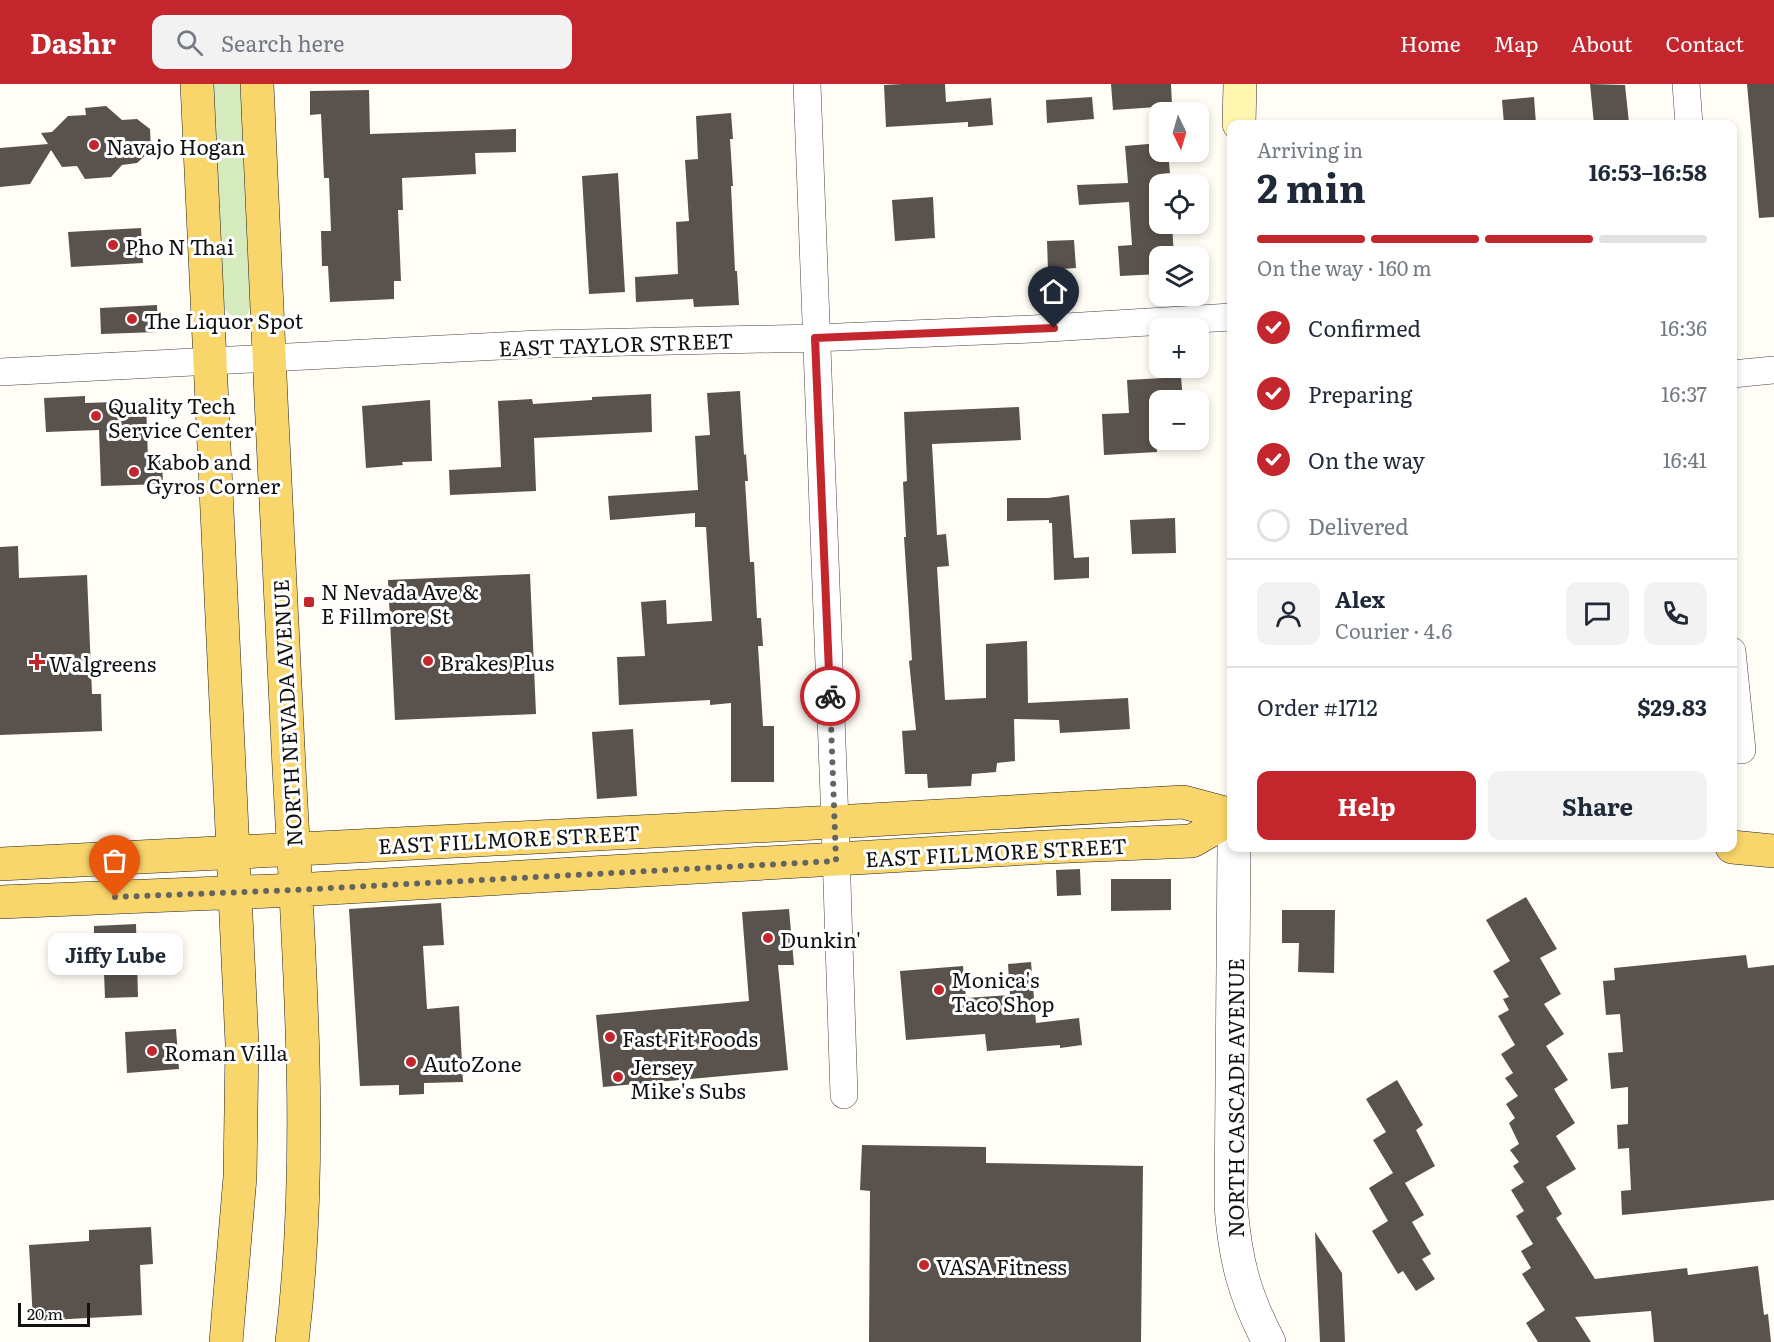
<!DOCTYPE html>
<html lang="en">
<head>
<meta charset="utf-8">
<style>
	body { margin:0; font-family:Literata,serif; background:#f2f2f3; color:#1f2937; height:100vh; display:flex; flex-direction:column; font-size:22px; white-space:nowrap }
	* { box-sizing:border-box; margin:0 }
	p { font-size:20px; color:#747a83 }
	.icon { flex:none; width:33px; height:33px; fill:none; stroke:currentColor; stroke-width:2; stroke-linecap:round; stroke-linejoin:round }
	.map { position:relative; flex:1; overflow:hidden }
	.details { position:absolute; left:1227px; top:36px; width:510px; height:732px; display:flex; flex-direction:column; background:#fff; border-radius:12px; box-shadow:0 3px 9px #0003 }
	.details>* { flex:none }
	.needle { width:39px; rotate:175deg }
	.tools { position:absolute; left:1149px; top:18px; display:grid; gap:12px }
	.tools a { display:grid; place-items:center; width:60px; height:60px; border-radius:12px; background:#fff; box-shadow:0 3px 9px #0003; font-size:30px }
	.scale { position:absolute; left:18px; bottom:15px; width:72px; box-sizing:border-box; padding-left:6px; border:3px solid #111; border-top:0; font-size:16px; line-height:21px; white-space:nowrap; color:#111; -webkit-text-stroke:4px #fff; paint-order:stroke }
	.pin { position:absolute; display:grid; place-items:center; width:51px; height:51px; color:#fff; margin:-62px -26px; border-radius:50% 50% 50% 0; rotate:-45deg; box-shadow:0 0 6px #0007 }
	.pin .icon { rotate:45deg }
	.courier { position:absolute; display:grid; place-items:center; width:60px; height:60px; margin:-30px; border:4px solid #c4262e; border-radius:50%; background:#fff; color:#222; box-shadow:0 2px 8px #0007 }
	.bubble { position:absolute; height:42px; border-radius:12px; background:#fff; box-shadow:0 3px 9px #0003; font-size:20px; font-weight:700; line-height:42px; text-align:center }
	.headline em { font-style:normal; font-weight:700 }
	.headline div { display:flex; flex-direction:column-reverse }
	.headline { display:flex; align-items:center; justify-content:space-between; height:102px; padding:0 30px }
	h1 { font-size:39px; font-weight:700; line-height:45px }
	.bar { display:grid; grid-template-columns:repeat(4,1fr); gap:9px 6px; align-content:center; height:72px; padding:0 30px }
	.bar i { height:8px; border-radius:4px; background:#e0e1e3 }
	.bar .active { background:#c4262e }
	.bar p { grid-column:span 4 }
	.line { display:flex; align-items:center; gap:15px; padding:0 30px; border-top:2px solid #e0e1e3 }
	.line div { flex:1 }
	.round { display:grid; place-items:center; flex:none; width:63px; height:63px; border-radius:12px; background:#f2f2f3 }
	ol { padding:0 30px; list-style:none }
	li { display:flex; align-items:center; gap:18px; height:66px }
	li p { margin-inline-start:auto }
	li .icon { padding:6px; border-radius:50%; background:#c4262e; color:#fff; stroke-width:4 }
	li:last-child { color:#747a83 }
	li i { width:33px; height:33px; border:3px solid #e0e1e3; border-radius:50% }
	.button { display:flex; gap:12px; margin-top:auto; padding:12px 30px }
	.button a { flex:1; height:69px; border-radius:12px; background:#c4262e; color:#fff; font-size:24px; font-weight:700; line-height:69px; text-align:center }
	.button a+a { background:#f2f2f3; color:#1f2937 }
	header { display:flex; align-items:center; gap:36px; box-sizing:border-box; height:84px; padding:0 30px; background:#c4262e; color:#fff }
	header strong { font-size:28px }
	nav { display:flex; gap:33px; margin-inline-start:auto; font-size:21px }
	.search { width:420px; height:54px; background:#f2f2f3; display:flex; align-items:center; gap:15px; box-sizing:border-box; padding:0 21px; border-radius:12px; color:#747a83; font-size:22px }
	.map>svg:first-child { display:block }
</style>
</head>
<body>
<header>
<strong>Dashr</strong>
<div class="search"><svg class="icon" aria-label="search" viewBox="0 0 24 24"><circle cx="10" cy="10" r="6"/><path d="M15 15l6 6"/></svg>Search here</div>
<nav><a>Home</a><a>Map</a><a>About</a><a>Contact</a></nav>
</header>
<div class="map">
<svg width="1774" height="1258" viewBox="0 0 1774 1258">
	<rect width="100%" height="100%" fill="#fffdf5"/>
	<path fill="#d5ebbd" d="M211,0H245L253,218L247,231C236,235 229,233 224,223Z"/>
	<path fill="#5a524d" d="M902,0H945L946,18L991,14L993,41L968,43V38L886,43L884,1Z
		M1111,0H1171L1172,22L1113,26Z
		M1590,0L1625,1L1629,39L1594,40Z
		M1747,0H1774V133L1759,134Z
		M369,6L370,50L516,45V68L475,69L476,90L402,94L403,126H398L401,197H394V215L330,218L328,182H322L321,147H331L329,94H324L321,30L310,31V7Z
		M1092,13L1094,35L1047,39L1046,16Z
		M1534,13L1536,40H1504L1502,16Z
		M106,22L122,36L137,35L150,45L151,66L137,79L122,81L111,93L85,95L77,82L62,83L51,66L30,100L0,103V64L48,60L41,49L52,48L68,32L86,31L85,24Z
		M731,29L733,55H730L733,102H731L735,187H737L739,221L694,223L693,215L636,218L635,193L678,190L676,138L689,137L685,76L698,75L696,32Z
		M1160,59V68H1168L1170,89L1160,90V140H1172L1174,172H1160V190L1120,192L1118,162L1132,161L1129,118L1079,121L1077,101L1128,99L1125,62Z
		M618,89L625,208L589,210L582,92Z
		M933,113L935,154L895,157L892,116Z
		M141,144L143,179L71,183L68,148Z
		M1074,156L1076,184L1048,186L1047,157Z
		M157,221L158,248L101,250L100,224Z
		M1181,293L1183,316H1160V323L1155,324L1157,368L1104,371L1102,330L1129,329L1127,296Z
		M740,307L744,371L746,370L748,397H745L750,478H754L757,534H761L763,562H758L763,642H774V698H731V619L710,621V616L619,621L617,573L645,572L641,518L666,516L667,540L712,537L706,443H695V429L610,436L608,412L698,406L695,352L710,351L707,309Z
		M651,310L652,348L534,354L536,407L450,411L449,386L501,383L498,317L532,315L533,320L592,316V313Z
		M85,312V319L146,317L148,376H162L163,400L101,402L99,346L46,348L44,314Z
		M430,316L432,377L402,378L403,381L366,384L362,322Z
		M1019,323L1021,356L932,360L937,451L946,450L949,482L937,483L945,616L986,614V560L1027,557L1028,619L1128,614L1130,645L1060,649L1059,636L1014,635L1015,677L997,679L996,688L972,690L971,702L928,704L927,690H905L902,647L916,646L909,577L912,576L904,453H906L903,398L907,397L904,328Z
		M1069,411L1074,474L1089,473V494L1054,496L1052,439H1049V436L1007,437V414H1048Z
		M1175,434L1176,469L1132,470L1130,436Z
		M18,462L19,494L87,491L92,610H101L102,647L0,651V463Z
		M530,490L536,630L395,636L388,496Z
		M633,645L637,712L597,715L592,648Z
		M1080,785L1081,811L1057,812L1056,786Z
		M1111,795H1171V826L1111,827Z
		M1526,813L1557,865L1540,874L1561,910L1544,920L1564,950L1546,962L1568,996L1554,1005L1575,1039L1556,1052L1576,1085L1546,1103L1562,1130L1556,1134L1595,1195L1687,1184L1688,1191L1758,1182L1764,1231L1768,1230L1771,1258H1654L1651,1227L1575,1233L1591,1258H1538L1526,1239L1545,1226L1522,1190L1531,1184L1521,1167L1533,1160L1516,1132L1524,1127L1511,1106L1524,1098L1513,1082L1519,1078L1510,1066L1519,1060L1509,1039L1515,1034L1506,1020L1518,1012L1505,994L1513,989L1501,970L1515,961L1498,932L1509,926L1503,915L1509,913L1493,887L1510,877L1486,836Z
		M441,819L444,861L423,862L427,925L459,922L463,998L424,999V1010L399,1011V1001L360,1002L349,825Z
		M789,825L794,881H778L788,986L603,1003L596,931L749,917L742,828Z
		M1282,826H1335L1334,889L1298,888L1299,859H1282Z
		M136,840L138,913L105,914L103,863H94V842Z
		M1746,871L1748,884L1774,881V1116L1622,1131L1621,1107L1631,1106L1629,1064L1618,1065L1617,1041L1628,1040V1003L1611,1005L1608,969L1623,968L1620,930L1606,931L1603,897L1615,896L1614,884Z
		M1031,878L1036,939L1079,934L1082,961L1060,964V961L987,967L985,950L906,956L900,887L963,882L966,914L1010,911L1008,880Z
		M176,945L179,985L127,989L125,948Z
		M1397,996L1423,1041L1416,1046L1435,1082L1405,1099L1424,1131L1412,1138L1431,1170L1422,1175L1435,1195L1416,1207L1403,1187L1398,1190L1372,1147L1388,1137L1369,1104L1393,1089L1373,1056L1386,1048L1366,1015Z
		M862,1061L986,1063V1079L1143,1082L1141,1258H869L870,1107L860,1106Z
		M151,1143L153,1180L140,1181L142,1231L33,1237L29,1161L89,1157V1146Z
		M1315,1148L1342,1189L1345,1258H1320Z"/>
	<g fill="none" stroke-linecap="round" stroke-linejoin="round">
		<g stroke="#444" stroke-width="28">
			<path id="minor" d="M807,0L835,738L844,1011
				M1686,0L1689,40
				M0,288L539,260L815,254L1032,245L1232,233
				M1732,290L1774,286
				M1732,567L1742,666"/>
		</g>
		<g stroke="#444" stroke-width="34">
			<path id="tertiary" d="M1234,764L1231,1122C1235,1174 1244,1211 1269,1258"/>
		</g>
		<g stroke="#333" stroke-width="34">
			<path id="secondary" d="M1239,40L1240,0"/>
		</g>
		<g stroke="#222" stroke-width="34">
			<path id="primary" d="M197,0L242,960L240,1093L226,1258
				M257,0C267,228 277,455 289,683C299,875 315,1066 292,1258
				M1732,763L1774,767
				M0,780L835,738L1183,718L1232,731
				M0,818L295,806L1046,763L1192,757L1232,734"/>
		</g>
		<use href="#minor" stroke="#fff" stroke-width="27"/>
		<use href="#tertiary" stroke="#fff" stroke-width="33"/>
		<use href="#secondary" stroke="#fff6b0" stroke-width="33"/>
		<use href="#primary" stroke="#f9d66b" stroke-width="33"/>
	</g>
	<g fill="none" stroke-linecap="round" stroke-linejoin="round">
		<path stroke="#646461" stroke-width="6" stroke-dasharray="0 10.8" d="M115,813L295,806L836,777L830,612"/>
		<path stroke="#c4262e" stroke-width="8" d="M830,612L815,254L1054,244"/>
	</g>
	<g fill="#c4262e" stroke="#fff" stroke-width="2">
		<circle cx="94" cy="61" r="6"/>
		<circle cx="113" cy="161" r="6"/>
		<circle cx="132" cy="235" r="6"/>
		<circle cx="96" cy="332" r="6"/>
		<circle cx="134" cy="388" r="6"/>
		<rect x="303" y="512" width="12" height="12" rx="3"/>
		<circle cx="428" cy="577" r="6"/>
		<path d="M34 569h6v6h6v6h-6v6h-6v-6h-6v-6h6z"/>
		<circle cx="768" cy="854" r="6"/>
		<circle cx="939" cy="906" r="6"/>
		<circle cx="610" cy="953" r="6"/>
		<circle cx="152" cy="967" r="6"/>
		<circle cx="411" cy="978" r="6"/>
		<circle cx="618" cy="993" r="6"/>
		<circle cx="924" cy="1181" r="6"/>
	</g>
	<g text-anchor="middle" dominant-baseline="central" stroke-width="6" stroke-linejoin="round" paint-order="stroke">
		<g font-size="21" fill="#111" stroke="#fff" text-anchor="start">
			<text x="106" y="61">Navajo Hogan</text>
			<text x="125" y="161">Pho N Thai</text>
			<text x="144" y="235">The Liquor Spot</text>
			<text x="108" y="320">Quality Tech<tspan x="108" dy="24">Service Center</tspan></text>
			<text x="146" y="376">Kabob and<tspan x="146" dy="24">Gyros Corner</tspan></text>
			<text x="321" y="506">N Nevada Ave &amp;<tspan x="321" dy="24">E Fillmore St</tspan></text>
			<text x="440" y="577">Brakes Plus</text>
			<text x="49" y="578">Walgreens</text>
			<text x="780" y="854">Dunkin'</text>
			<text x="951" y="894">Monica's<tspan x="951" dy="24">Taco Shop</tspan></text>
			<text x="622" y="953">Fast Fit Foods</text>
			<text x="164" y="967">Roman Villa</text>
			<text x="423" y="978">AutoZone</text>
			<text x="630" y="981">Jersey<tspan x="630" dy="24">Mike's Subs</tspan></text>
			<text x="936" y="1181">VASA Fitness</text>
		</g>
		<g font-size="21" fill="#111" stroke="#fff">
			<text transform="translate(616 259) rotate(-2)">EAST TAYLOR STREET</text>
			<text transform="translate(286 629) rotate(-93)">NORTH NEVADA AVENUE</text>
			<text transform="translate(509 754) rotate(-3)">EAST FILLMORE STREET</text>
			<text transform="translate(996 767) rotate(-3)">EAST FILLMORE STREET</text>
			<text transform="translate(1234 1014) rotate(-90)">NORTH CASCADE AVENUE</text>
		</g>
	</g>
</svg>
<div class="tools">
<a><svg class="needle" viewBox="-14 -14 28 28"><path d="M0-13l5 13h-10z" fill="#e53935"/><path d="M0 13l5-13h-10z" fill="#747a83"/></svg></a>
<a><svg class="icon" aria-label="locate" viewBox="0 0 24 24"><circle cx="12" cy="12" r="6"/><path d="M12 2v4M12 18v4M2 12h4M18 12h4"/></svg></a>
<a><svg class="icon" aria-label="layers" viewBox="0 0 24 24"><path d="M12 4l9 5-9 5-9-5zM3 14l9 5 9-5"/></svg></a>
<a>+</a>
<a>−</a>
</div>
<div class="scale">20 m</div>
<div class="pin" style="left:115px;top:813px;background:#ea580c"><svg class="icon" aria-label="bag" viewBox="0 0 24 24"><path d="M5 8h14l-1 12H6zM9 8a3 3 0 0 1 6 0"/></svg></div>
<div class="pin" style="left:1054px;top:244px;background:#1f2937"><svg class="icon" aria-label="home" viewBox="0 0 24 24"><path d="M3 11l9-7 9 7M6 9v11h12V9"/></svg></div>
<div class="courier" style="left:830px;top:612px"><svg class="icon" aria-label="bike" viewBox="0 0 24 24"><circle cx="6" cy="16" r="4"/><circle cx="18" cy="16" r="4"/><path d="M6 16l4-8h5l3 8M10 8l3 8H6M13 5h3"/></svg></div>
<div class="bubble" style="left:48px;top:849px;width:135px">Jiffy Lube</div>
<section class="details">
<div class="headline"><div><h1>2 min</h1><p>Arriving in</p></div><em>16:53–16:58</em></div>
<div class="bar"><i class="active"></i><i class="active"></i><i class="active"></i><i></i><p>On the way · 160 m</p></div>
<ol>
<li><svg class="icon" aria-label="check" viewBox="0 0 24 24"><path d="M5 12l5 5 9-10"/></svg>Confirmed<p>16:36</p></li>
<li><svg class="icon" aria-label="check" viewBox="0 0 24 24"><path d="M5 12l5 5 9-10"/></svg>Preparing<p>16:37</p></li>
<li><svg class="icon" aria-label="check" viewBox="0 0 24 24"><path d="M5 12l5 5 9-10"/></svg>On the way<p>16:41</p></li>
<li><i></i>Delivered</li>
</ol>
<div class="line" style="height:108px"><a class="round"><svg class="icon" aria-label="person" viewBox="0 0 24 24"><circle cx="12" cy="8" r="4"/><path d="M4 21q1-7 8-7t8 7"/></svg></a><div><b>Alex</b><p>Courier · 4.6</p></div><a class="round"><svg class="icon" aria-label="chat" viewBox="0 0 24 24"><path d="M4 5h16v11H9l-5 4z"/></svg></a><a class="round"><svg class="icon" aria-label="phone" viewBox="0 0 24 24"><path d="M5 4h4l2 5-3 2q2 4 5 5l2-3 5 2v4C11 20 4 13 5 4z"/></svg></a></div>
<div class="line" style="height:78px"><div>Order #1712</div><b>$29.83</b></div>
<div class="button"><a>Help</a><a>Share</a></div>
</section>
</div>
</body>
</html>
